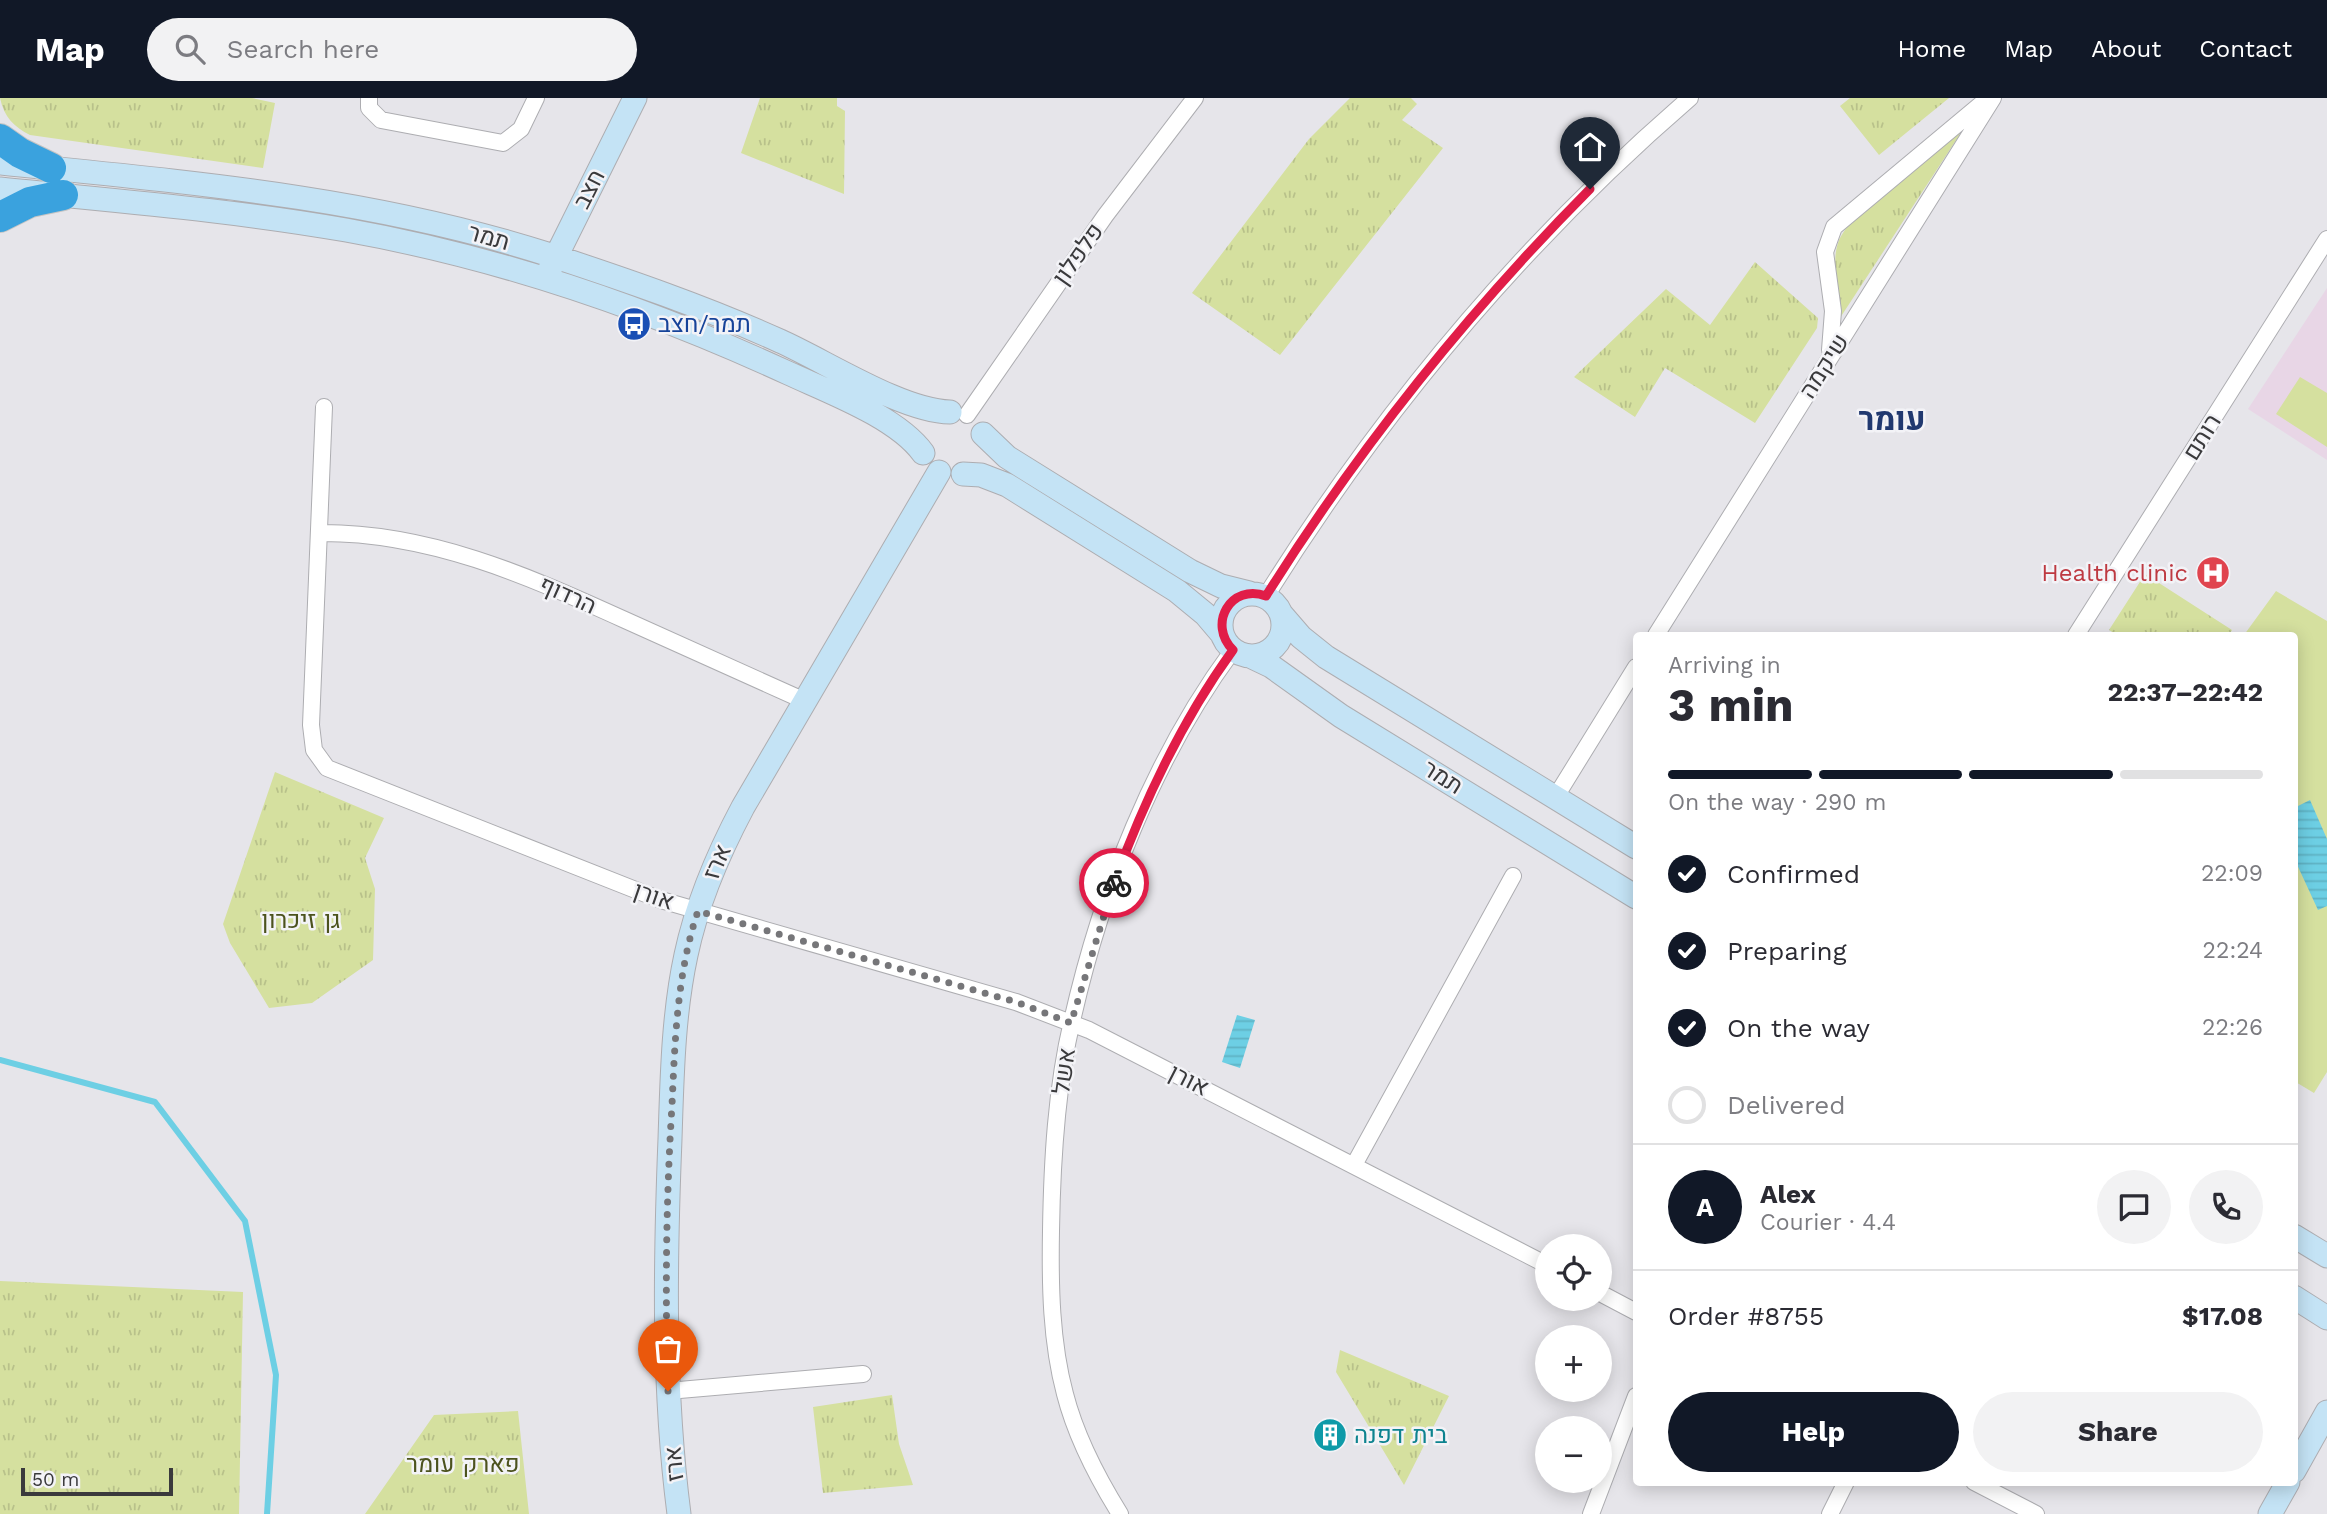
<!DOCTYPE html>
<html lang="en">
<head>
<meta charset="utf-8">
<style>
	body { margin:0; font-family:"Work Sans",Heebo,sans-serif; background:#f2f2f3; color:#2b2b33; height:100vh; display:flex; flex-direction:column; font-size:26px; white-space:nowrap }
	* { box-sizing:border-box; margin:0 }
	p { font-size:23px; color:#7c7c81 }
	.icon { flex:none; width:38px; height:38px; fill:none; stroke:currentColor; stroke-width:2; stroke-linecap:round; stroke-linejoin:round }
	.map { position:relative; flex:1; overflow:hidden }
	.side { position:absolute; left:1633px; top:534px; width:665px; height:854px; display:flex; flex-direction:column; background:#fff; border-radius:7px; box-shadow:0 4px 18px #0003 }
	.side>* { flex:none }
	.controls { position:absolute; left:1535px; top:1136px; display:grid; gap:14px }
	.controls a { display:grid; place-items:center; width:77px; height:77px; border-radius:50%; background:#fff; box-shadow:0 4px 18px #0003; font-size:35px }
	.scale { position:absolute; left:21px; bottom:18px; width:152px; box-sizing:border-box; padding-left:7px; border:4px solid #3a3a3c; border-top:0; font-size:19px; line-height:24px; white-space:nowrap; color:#3a3a3c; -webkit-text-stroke:5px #f3f3f7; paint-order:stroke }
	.pin { position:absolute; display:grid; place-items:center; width:60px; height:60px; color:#fff; margin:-72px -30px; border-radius:50% 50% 50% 0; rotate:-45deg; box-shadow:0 0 7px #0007 }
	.pin .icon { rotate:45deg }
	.courier { position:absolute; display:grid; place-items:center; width:70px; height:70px; margin:-35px; border:5px solid #e11d48; border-radius:50%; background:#fff; color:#222; box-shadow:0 2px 9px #0007 }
	.overview em { font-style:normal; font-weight:700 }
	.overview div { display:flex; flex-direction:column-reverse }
	.overview { display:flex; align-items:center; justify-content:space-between; height:119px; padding:0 35px }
	h1 { font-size:46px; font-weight:700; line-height:52px }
	.bar { display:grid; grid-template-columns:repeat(4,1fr); gap:10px 7px; align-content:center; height:84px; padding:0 35px }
	.bar i { height:9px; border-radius:5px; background:#e1e1e2 }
	.bar .selected { background:#111827 }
	.bar p { grid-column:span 4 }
	.line { display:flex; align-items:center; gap:18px; padding:0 35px; border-top:2px solid #e1e1e2 }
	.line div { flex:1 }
	.round { display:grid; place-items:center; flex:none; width:74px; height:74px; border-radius:37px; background:#f2f2f3 }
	ol { padding:0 35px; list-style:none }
	li { display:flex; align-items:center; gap:21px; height:77px }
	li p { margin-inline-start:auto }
	li .icon { padding:7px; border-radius:50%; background:#111827; color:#fff; stroke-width:4 }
	li:last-child { color:#7c7c81 }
	li i { width:38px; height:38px; border:4px solid #e1e1e2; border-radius:50% }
	.action { display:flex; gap:14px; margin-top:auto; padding:14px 35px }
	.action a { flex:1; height:80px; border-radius:42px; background:#111827; color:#fff; font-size:28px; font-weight:700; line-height:80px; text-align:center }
	.action a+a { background:#f2f2f3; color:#2b2b33 }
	header { display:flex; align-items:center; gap:42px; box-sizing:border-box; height:98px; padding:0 35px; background:#111827; color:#fff }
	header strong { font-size:33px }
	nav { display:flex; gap:38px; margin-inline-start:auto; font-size:24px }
	.search { width:490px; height:63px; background:#f2f2f3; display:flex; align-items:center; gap:18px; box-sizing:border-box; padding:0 24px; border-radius:38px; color:#7c7c81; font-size:26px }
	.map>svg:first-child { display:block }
</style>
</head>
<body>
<header>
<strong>Map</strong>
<div class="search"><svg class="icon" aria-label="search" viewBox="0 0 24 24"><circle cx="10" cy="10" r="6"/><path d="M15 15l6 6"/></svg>Search here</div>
<nav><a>Home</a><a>Map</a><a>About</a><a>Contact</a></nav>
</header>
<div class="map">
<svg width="2327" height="1416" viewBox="0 0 2327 1416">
	<defs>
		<pattern id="grass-tufts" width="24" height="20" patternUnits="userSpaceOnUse" patternTransform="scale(1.75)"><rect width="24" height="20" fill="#d5e09f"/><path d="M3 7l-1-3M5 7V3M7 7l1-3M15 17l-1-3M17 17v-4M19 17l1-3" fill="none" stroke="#b8c18a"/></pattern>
		<pattern id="water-rules" width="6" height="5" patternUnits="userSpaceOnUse" patternTransform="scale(1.75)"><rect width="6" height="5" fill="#6dcfe4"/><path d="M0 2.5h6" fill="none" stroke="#5fb2c4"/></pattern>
	</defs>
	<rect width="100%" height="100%" fill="#e6e5ea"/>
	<path fill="#e8d6e6" d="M2327,190V362L2248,311Z"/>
	<path fill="url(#grass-tufts)" d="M0,0H252L275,5L263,70L30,37C14,29 4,19 0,0Z
		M760,0H837V8L845,13L844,96L741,55Z
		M1350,0H1411L1417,6L1402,22L1443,50L1280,257L1192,195L1309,41Z
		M1850,0H1949L1879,57L1840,8Z
		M1964,30L1840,220C1842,196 1830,169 1838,145C1850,111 1934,55 1964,30Z
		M1755,164L1818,220L1817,230L1755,325L1665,270L1635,319L1574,279L1666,191L1710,227Z
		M2145,476L2232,532L2229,537H2117L2109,532Z
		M275,674L384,720L365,760L375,791L373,862L312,905L269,910L230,845L223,826Z
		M0,1183L243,1194L239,1416H0Z
		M1340,1252L1449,1298L1404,1387L1336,1274Z
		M892,1297L899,1346L913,1387L823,1395L813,1309Z
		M518,1313L529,1416H365L434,1317Z"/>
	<path fill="#d5e09f" d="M2300,279L2327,295V349L2276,316Z
		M2276,493L2327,523V974L2314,995L2294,983V537H2244Z"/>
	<path fill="url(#water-rules)" d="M2310,702L2327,741V808L2318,812L2294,760V710Z
		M1237,917L1255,922L1240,970L1222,964Z"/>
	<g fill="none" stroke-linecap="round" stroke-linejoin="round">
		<path stroke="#6dcfe4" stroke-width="6" d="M0,962L155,1004L245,1123L276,1277L267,1416"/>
		<g stroke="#adadb1" stroke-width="18">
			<path id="street" d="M369,0V10L381,22L503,45L521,31L536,0
				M1830,252L1833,213L1825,154L1834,129L1986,2
				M324,309L311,627L314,652L327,670L661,802L1016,904L1089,932L1547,1167
				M967,317L1105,118L1195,0
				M319,435C428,434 526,477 625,522C685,549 745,576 805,603
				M1266,498C1383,311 1523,144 1690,0
				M1656,537L1993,0
				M2076,537L2327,141
				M1555,700L1636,569
				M1354,1067L1513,778
				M1600,1195L1636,1214
				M668,1293L863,1276
				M1974,1384L2036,1416
				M1120,1416C1097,1379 1076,1339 1065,1296C1051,1244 1050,1187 1051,1133C1052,1064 1056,991 1072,923C1101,794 1154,659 1233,552
				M1591,1416L1636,1298
				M1830,1416L1846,1384"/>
		</g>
		<g stroke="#adadb1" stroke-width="25">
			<path id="secondary" d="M0,65C185,84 370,99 547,156C626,182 705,209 780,243C827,264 902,313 950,314
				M0,91C116,103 232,112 346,132C498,159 649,211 788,275C829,294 897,319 923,355
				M549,173L635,0
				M983,336L1007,359L1190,473L1221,488L1249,495
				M963,376L981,377L1007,387L1177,493L1205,516L1222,536
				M1221 527a31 31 0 1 1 62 0a31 31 0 1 1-62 0Z
				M1282,517L1301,539L1326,559L1636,749
				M1250,558L1271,568L1341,618L1636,799
				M2294,1138L2327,1158
				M2294,1199L2327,1220
				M2294,1373L2327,1314
				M679,1416C663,1292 665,1166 670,1041C672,980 673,917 686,857C697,805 718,756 743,709L939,374
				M2270,1416L2288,1384"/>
		</g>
		<g stroke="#c4c4c4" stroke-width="32">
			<path id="highway" d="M0,41L20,55L51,70
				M0,119L30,104L63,97"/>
		</g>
		<use href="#street" stroke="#fff" stroke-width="16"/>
		<use href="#secondary" stroke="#c4e3f5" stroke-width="23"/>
		<use href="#highway" stroke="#3aa2de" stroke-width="30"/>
	</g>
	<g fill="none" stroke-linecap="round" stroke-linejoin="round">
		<path stroke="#767679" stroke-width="7" stroke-dasharray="0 12.6" d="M668,1293C665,1198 666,1102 672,1007C675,942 677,875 698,813L1016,904L1071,925L1114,785"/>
		<path stroke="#e11d48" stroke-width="9" d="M1114,785C1144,703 1182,622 1233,552C1207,526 1231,485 1266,498C1360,348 1465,217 1590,91"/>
	</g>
	<defs>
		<g id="bus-disc" transform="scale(1.75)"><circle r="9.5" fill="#1a4fb4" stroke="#f3f3f7"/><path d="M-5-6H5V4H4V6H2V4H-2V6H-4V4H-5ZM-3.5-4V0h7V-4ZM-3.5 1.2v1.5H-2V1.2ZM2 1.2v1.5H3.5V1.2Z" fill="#fff"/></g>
		<g id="hospital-disc" transform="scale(1.75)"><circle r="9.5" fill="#e0444e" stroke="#f3f3f7"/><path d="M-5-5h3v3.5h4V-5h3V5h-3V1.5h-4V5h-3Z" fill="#fff"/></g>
		<g id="building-disc" transform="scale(1.75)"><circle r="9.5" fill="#0f9aa8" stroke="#f3f3f7"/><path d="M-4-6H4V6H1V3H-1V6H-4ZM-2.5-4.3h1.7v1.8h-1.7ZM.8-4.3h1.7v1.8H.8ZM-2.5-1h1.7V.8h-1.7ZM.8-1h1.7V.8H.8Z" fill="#fff"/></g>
	</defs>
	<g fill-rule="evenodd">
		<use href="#bus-disc" x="634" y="226"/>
		<use href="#hospital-disc" x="2213" y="475"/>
		<use href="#building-disc" x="1330" y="1337"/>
	</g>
	<g text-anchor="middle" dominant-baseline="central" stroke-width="5" stroke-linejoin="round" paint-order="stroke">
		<g font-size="24" fill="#3a3a3c" stroke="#f3f3f7">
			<text transform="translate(589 91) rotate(-63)">חצב</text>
			<text transform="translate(489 139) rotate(16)">תמר</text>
			<text transform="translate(1078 156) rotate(-55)">פלפלון</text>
			<text transform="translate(1824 268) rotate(-58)">שיקמה</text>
			<text transform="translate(2202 339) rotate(-58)">רותם</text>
			<text transform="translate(568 497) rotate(24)">הרדוף</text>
			<text transform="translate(1443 679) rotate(32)">תמר</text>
			<text transform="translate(717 764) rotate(-66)">ארז</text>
			<text transform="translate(654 798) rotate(19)">אורן</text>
			<text transform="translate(1064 973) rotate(-82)">אשל</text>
			<text transform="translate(1189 982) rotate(27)">אורן</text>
			<text transform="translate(674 1366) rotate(-95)">ארז</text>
		</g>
		<g font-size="24" fill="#164399" stroke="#f3f3f7" text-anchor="start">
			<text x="658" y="226">תמר/חצב</text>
		</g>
		<g font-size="24" fill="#be3a42" stroke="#f3f3f7" text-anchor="end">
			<text x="2188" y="475">Health clinic</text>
		</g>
		<g font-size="24" fill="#4c531e" stroke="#f3f3f7">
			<text x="301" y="822">גן זיכרון</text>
			<text x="463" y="1366">פארק עומר</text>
		</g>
		<g font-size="24" fill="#0d838f" stroke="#f3f3f7" text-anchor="start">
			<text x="1354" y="1337">בית דפנה</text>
		</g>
		<g font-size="32" font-weight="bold" fill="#213970" stroke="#f3f3f7">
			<text x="1892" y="321">עומר</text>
		</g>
	</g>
</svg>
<div class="controls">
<a><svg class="icon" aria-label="locate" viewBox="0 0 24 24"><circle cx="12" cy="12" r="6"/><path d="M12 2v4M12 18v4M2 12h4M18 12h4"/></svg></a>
<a>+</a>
<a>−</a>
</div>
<div class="scale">50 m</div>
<div class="pin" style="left:668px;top:1293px;background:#ea580c"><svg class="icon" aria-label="bag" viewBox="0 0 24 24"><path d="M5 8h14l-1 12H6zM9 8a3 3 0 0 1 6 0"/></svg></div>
<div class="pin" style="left:1590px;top:91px;background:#1f2937"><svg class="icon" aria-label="home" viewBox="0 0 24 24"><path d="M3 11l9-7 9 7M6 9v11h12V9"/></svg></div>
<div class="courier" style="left:1114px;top:785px"><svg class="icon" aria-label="bike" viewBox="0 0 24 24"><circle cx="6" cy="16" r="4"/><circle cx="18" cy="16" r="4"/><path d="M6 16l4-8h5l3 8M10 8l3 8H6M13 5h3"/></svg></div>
<section class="side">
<div class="overview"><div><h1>3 min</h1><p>Arriving in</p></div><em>22:37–22:42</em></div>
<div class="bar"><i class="selected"></i><i class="selected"></i><i class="selected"></i><i></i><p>On the way · 290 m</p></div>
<ol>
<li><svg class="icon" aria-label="check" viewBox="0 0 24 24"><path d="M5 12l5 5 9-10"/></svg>Confirmed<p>22:09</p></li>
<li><svg class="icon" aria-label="check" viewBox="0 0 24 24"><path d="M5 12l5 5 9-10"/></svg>Preparing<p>22:24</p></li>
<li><svg class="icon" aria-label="check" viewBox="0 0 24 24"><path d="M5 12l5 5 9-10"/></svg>On the way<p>22:26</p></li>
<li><i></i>Delivered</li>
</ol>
<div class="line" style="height:126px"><b class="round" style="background:#111827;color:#fff">A</b><div><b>Alex</b><p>Courier · 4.4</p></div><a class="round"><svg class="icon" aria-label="chat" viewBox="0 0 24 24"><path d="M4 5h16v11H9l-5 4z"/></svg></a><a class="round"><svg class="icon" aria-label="phone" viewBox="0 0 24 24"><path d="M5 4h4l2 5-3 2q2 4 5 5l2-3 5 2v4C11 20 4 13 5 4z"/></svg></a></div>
<div class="line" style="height:91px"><div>Order #8755</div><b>$17.08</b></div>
<div class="action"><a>Help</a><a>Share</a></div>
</section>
</div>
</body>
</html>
